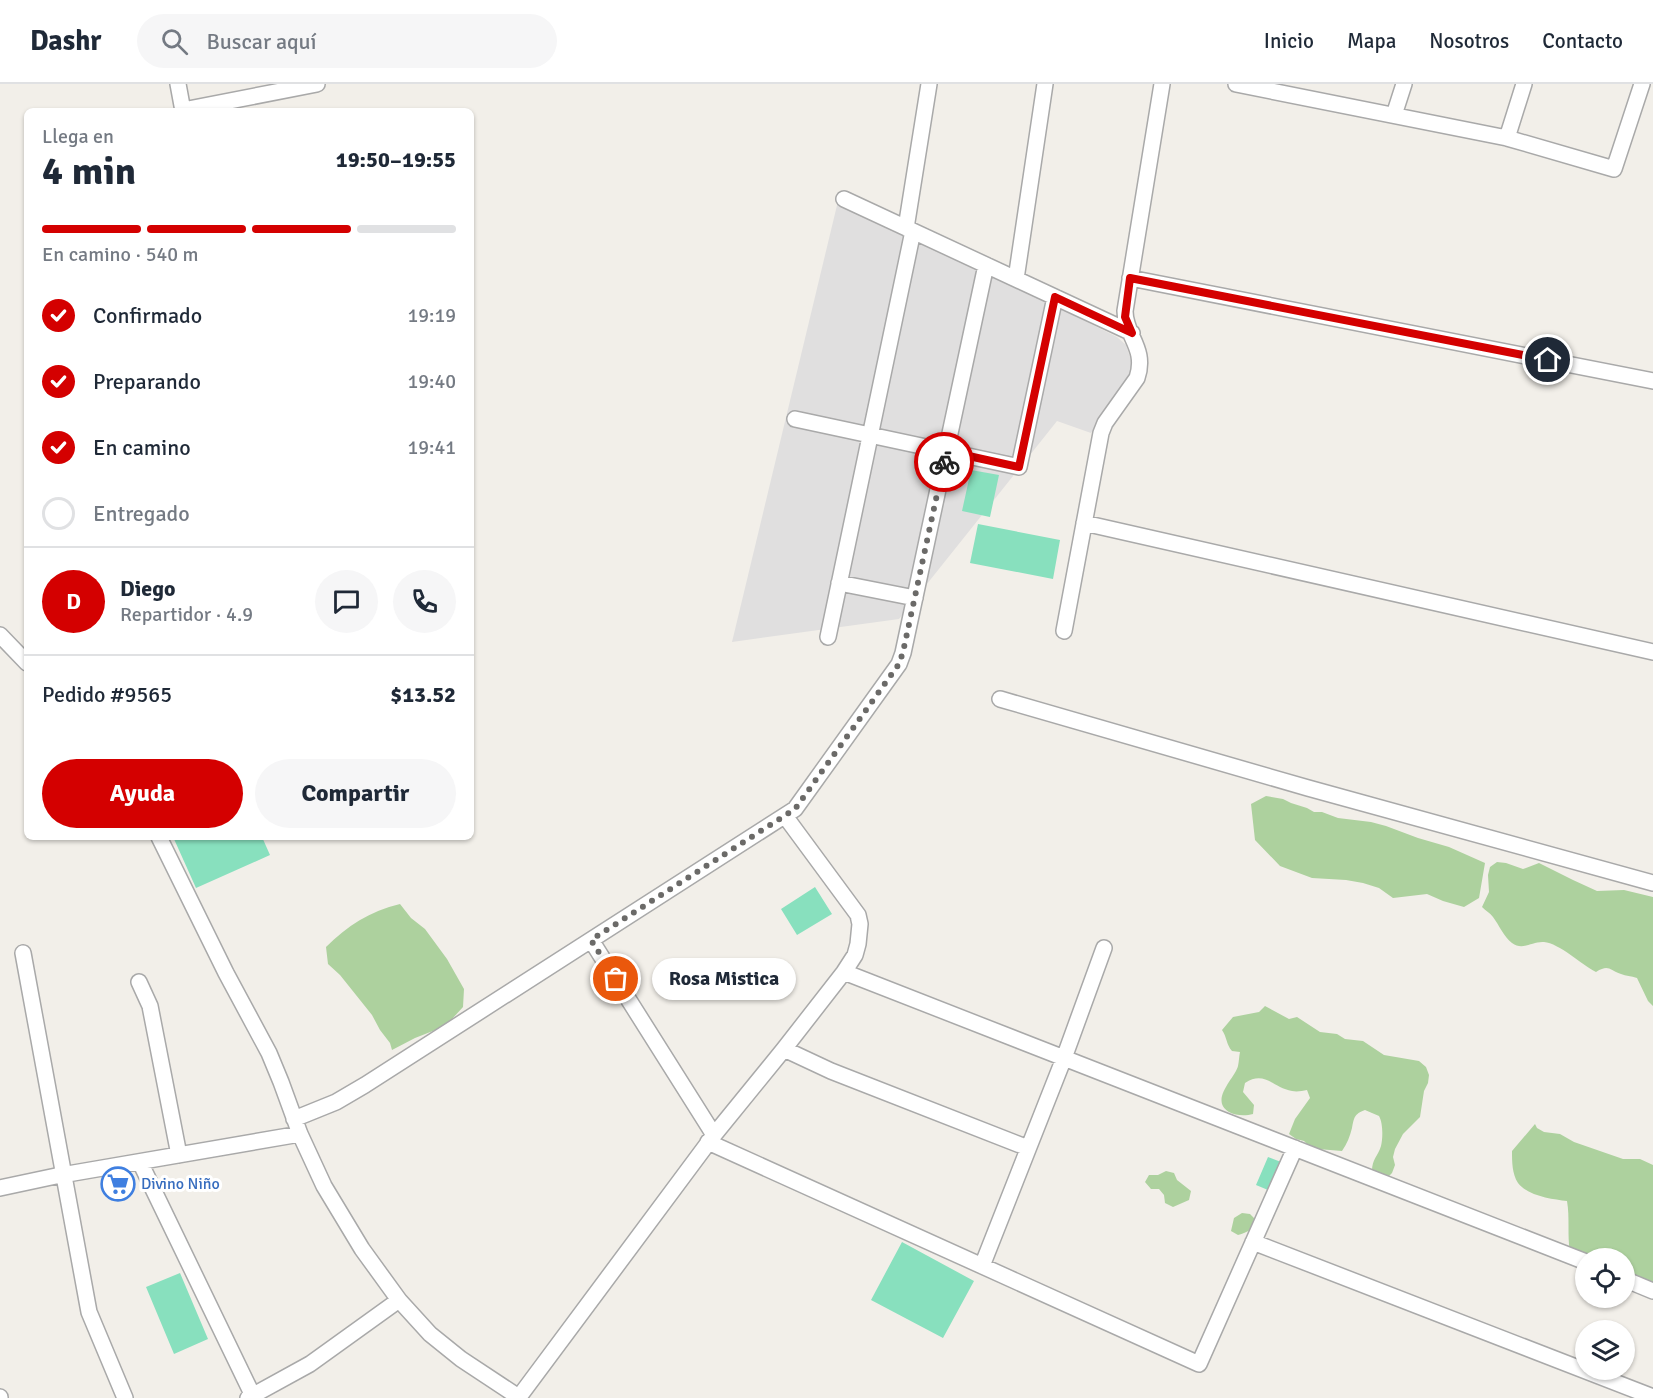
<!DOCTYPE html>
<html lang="es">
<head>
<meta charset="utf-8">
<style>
	body { margin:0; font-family:Signika,sans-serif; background:#f6f6f7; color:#1f2937; height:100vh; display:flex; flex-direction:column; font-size:22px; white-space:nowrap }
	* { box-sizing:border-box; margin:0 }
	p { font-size:20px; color:#747a83 }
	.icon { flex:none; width:33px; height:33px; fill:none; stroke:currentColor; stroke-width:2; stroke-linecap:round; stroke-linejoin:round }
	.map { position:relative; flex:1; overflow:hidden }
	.details { position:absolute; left:24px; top:24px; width:450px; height:732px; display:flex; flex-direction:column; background:#fff; border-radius:9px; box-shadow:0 2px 4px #0004 }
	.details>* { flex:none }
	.tools { position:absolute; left:1575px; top:1164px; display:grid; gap:12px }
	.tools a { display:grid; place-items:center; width:60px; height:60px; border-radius:50%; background:#fff; box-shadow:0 2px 4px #0004; font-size:30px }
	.pin { position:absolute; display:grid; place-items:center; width:51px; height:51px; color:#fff; margin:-26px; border:3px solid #fff; border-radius:50%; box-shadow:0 2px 6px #0007 }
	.courier { position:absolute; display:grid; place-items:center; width:60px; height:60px; margin:-30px; border:4px solid #d40000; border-radius:50%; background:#fff; color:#222; box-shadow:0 2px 8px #0007 }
	.bubble { position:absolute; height:42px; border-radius:21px; background:#fff; box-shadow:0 2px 4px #0004; font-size:20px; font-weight:700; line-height:42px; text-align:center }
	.head em { font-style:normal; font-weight:700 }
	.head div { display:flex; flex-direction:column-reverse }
	.head { display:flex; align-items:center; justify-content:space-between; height:102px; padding:0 18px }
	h1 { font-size:39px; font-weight:700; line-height:45px }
	.bar { display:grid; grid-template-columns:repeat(4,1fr); gap:9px 6px; align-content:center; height:72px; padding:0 18px }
	.bar i { height:8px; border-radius:4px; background:#e0e1e3 }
	.bar .active { background:#d40000 }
	.bar p { grid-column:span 4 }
	.line { display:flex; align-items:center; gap:15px; padding:0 18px; border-top:2px solid #e0e1e3 }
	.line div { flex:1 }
	.round { display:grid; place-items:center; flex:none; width:63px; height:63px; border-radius:32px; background:#f6f6f7 }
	ol { padding:0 18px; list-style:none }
	li { display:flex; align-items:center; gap:18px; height:66px }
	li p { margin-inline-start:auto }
	li .icon { padding:6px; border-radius:50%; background:#d40000; color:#fff; stroke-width:4 }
	li:last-child { color:#747a83 }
	li i { width:33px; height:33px; border:3px solid #e0e1e3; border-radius:50% }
	.button { display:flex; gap:12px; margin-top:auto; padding:12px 18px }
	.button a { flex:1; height:69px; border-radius:36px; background:#d40000; color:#fff; font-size:24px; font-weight:700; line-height:69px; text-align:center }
	.button a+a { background:#f6f6f7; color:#1f2937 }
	header { display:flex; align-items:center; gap:36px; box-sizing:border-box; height:84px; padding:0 30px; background:#fff; border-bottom:2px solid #e0e1e3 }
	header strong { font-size:28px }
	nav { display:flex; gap:33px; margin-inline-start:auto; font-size:21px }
	.search { width:420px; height:54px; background:#f6f6f7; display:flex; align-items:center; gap:15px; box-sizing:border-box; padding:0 21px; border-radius:33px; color:#747a83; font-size:22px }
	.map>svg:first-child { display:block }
</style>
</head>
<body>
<header>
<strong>Dashr</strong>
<div class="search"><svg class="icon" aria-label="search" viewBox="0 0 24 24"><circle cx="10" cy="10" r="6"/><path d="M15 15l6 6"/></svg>Buscar aquí</div>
<nav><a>Inicio</a><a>Mapa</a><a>Nosotros</a><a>Contacto</a></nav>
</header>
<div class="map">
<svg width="1653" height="1314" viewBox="0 0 1653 1314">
	<rect width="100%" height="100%" fill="#f2efe9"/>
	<path fill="#e0dfdf" d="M839,113L1117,253L1126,261L1132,279L1129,292L1091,349L1057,337L899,535L732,558Z"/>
	<path fill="#add19e" d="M1266,712L1283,715L1291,719L1307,724L1314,728H1322L1338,734L1371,738L1386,742L1418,754L1449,763L1485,779L1479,814L1464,823L1443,817L1427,810L1393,814L1379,804L1363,799L1346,796L1312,794L1280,782L1255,756L1251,720Z
		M1497,778L1506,779L1523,785L1539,779L1573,796L1597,807L1624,806L1653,813V922L1648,917L1637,894C1631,892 1626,892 1621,890C1609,886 1609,880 1596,888C1582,881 1559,859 1544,858C1532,857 1523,867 1512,859C1504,853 1499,841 1493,833C1490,829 1486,827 1482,823L1489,808L1488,791L1490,783Z
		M400,820L411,834L425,845L447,875L464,905L463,923L452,935L438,945L415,954L392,966L390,959L380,946L372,931L340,891L328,880L326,863C347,842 370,827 400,820Z
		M1265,922L1289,935L1297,933L1320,948L1337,950L1345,955L1363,957L1384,971L1419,977L1426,983L1429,991L1428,999L1424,1007L1420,1033L1403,1050L1395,1065L1393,1073L1395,1081L1392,1089L1386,1095L1372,1087C1372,1075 1378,1072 1381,1062C1383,1054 1383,1039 1379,1032L1365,1026C1354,1030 1354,1034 1352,1044C1350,1052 1347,1060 1342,1067L1318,1065L1310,1063L1304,1057L1296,1055L1289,1050L1295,1035L1310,1014L1307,1006C1302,1007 1297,1008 1292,1007C1273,1004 1265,986 1245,999L1243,1008L1254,1021L1253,1030C1246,1032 1236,1032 1229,1028C1209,1016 1235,994 1238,982C1239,977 1239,973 1240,968L1232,967C1226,960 1227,953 1222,946L1233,933L1259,928Z
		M1535,1040L1537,1044L1544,1048L1560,1050L1574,1058L1623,1075H1640L1653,1081V1199L1625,1187L1624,1174H1592L1570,1168C1567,1151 1570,1134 1567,1117C1552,1115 1528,1112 1518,1099C1512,1090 1512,1077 1512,1067Z
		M1166,1087L1174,1089L1177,1096L1191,1107L1189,1116L1173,1123L1165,1119L1164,1111L1159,1105H1151L1145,1098L1149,1091H1158Z
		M1242,1129L1250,1130L1256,1136C1253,1146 1248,1148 1238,1151L1231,1147L1234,1134Z"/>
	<path fill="#88e0be" d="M971,386L999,391L990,433L962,427Z
		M978,440L1060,456L1053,495L970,479Z
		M178,753H262L270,771L196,804L174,755Z
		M815,803L832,830L797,851L781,825Z
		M1268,1073L1281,1078L1268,1106L1256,1101Z
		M902,1158L974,1197L943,1254L871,1216Z
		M180,1189L208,1255L174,1270L146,1203Z"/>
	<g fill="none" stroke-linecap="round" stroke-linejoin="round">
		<g stroke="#a9a9a9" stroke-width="18">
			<path id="minor" d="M178,0L183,27
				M1236,0L1507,54L1614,85L1642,0
				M183,26L317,0
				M1394,31L1404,0
				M1507,54L1524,0
				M844,115L1132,249
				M906,144L929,0
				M1130,194L1653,297
				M1016,195L1045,0
				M795,335L1019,383L1055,213
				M1084,439L1653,568
				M839,499L915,514
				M1064,547L1101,349L1105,339L1137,294C1147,264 1125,252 1125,227L1162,0
				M0,551L27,579
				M828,553L913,147
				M1000,615L1308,704L1653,799
				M159,753L226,889L269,969L281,998L300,1050L324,1102L362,1165L399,1216L430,1250L461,1275L520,1314
				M591,856L714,1051
				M23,869L89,1228L125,1314
				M844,888L1586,1178
				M139,898L150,922L179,1071
				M784,965L831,987L1028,1064
				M294,1035L336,1018L365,1001L795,725L899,580L903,569L986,181
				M708,1058L1199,1280L1295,1064
				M140,1078L253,1312
				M0,1104L56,1092L300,1050
				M1253,1158L1653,1313
				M982,1182L1064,974L1104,864
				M1624,1195L1653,1207
				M0,1313V1314
				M519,1313L714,1051L784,965L844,888L855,871L858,860L860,840L858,831L785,732
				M248,1314L310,1280L399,1216"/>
		</g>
		<use href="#minor" stroke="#fff" stroke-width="15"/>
	</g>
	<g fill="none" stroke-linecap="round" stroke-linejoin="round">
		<path stroke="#6b6a68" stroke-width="6" stroke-dasharray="0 10.8" d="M616,895L591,856L795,725L899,580L903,568L944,378"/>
		<path stroke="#d40000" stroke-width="8" d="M944,378L946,367L1019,383L1055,213L1132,249L1125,233L1130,194L1548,276"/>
	</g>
	<defs>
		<g id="supermarket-ring" transform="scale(1.725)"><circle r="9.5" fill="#fff" stroke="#3f7fe0" stroke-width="1.5"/><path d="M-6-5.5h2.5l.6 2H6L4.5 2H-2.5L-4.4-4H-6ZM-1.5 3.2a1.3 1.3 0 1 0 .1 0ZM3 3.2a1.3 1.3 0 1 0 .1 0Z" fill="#3f7fe0"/></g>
	</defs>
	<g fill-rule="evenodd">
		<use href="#supermarket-ring" x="118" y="1100"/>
	</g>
	<g text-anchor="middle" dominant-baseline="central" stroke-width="6" stroke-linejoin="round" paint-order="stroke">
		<g font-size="16" fill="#366cbe" stroke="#fff" text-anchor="start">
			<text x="141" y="1100">Divino Niño</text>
		</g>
	</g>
</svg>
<div class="tools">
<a><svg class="icon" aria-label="locate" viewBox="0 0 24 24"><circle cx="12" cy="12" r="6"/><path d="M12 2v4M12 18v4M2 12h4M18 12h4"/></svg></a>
<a><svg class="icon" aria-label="layers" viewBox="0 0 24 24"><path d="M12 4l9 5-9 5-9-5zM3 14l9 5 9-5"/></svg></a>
</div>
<div class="pin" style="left:616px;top:895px;background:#ea580c"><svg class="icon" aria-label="bag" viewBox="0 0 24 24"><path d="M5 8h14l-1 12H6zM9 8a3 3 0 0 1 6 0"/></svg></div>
<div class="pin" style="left:1548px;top:276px;background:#1f2937"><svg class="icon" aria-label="home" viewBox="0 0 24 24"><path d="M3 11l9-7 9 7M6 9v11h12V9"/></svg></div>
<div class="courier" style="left:944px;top:378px"><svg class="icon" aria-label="bike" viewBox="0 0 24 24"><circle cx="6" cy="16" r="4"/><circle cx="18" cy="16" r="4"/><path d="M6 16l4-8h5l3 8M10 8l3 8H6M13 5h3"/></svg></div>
<div class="bubble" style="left:652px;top:874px;width:144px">Rosa Mistica</div>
<section class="details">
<div class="head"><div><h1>4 min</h1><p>Llega en</p></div><em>19:50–19:55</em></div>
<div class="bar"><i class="active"></i><i class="active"></i><i class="active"></i><i></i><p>En camino · 540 m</p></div>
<ol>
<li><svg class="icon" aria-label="check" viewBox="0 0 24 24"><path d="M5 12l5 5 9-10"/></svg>Confirmado<p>19:19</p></li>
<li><svg class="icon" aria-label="check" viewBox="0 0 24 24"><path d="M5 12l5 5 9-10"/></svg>Preparando<p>19:40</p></li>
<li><svg class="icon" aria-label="check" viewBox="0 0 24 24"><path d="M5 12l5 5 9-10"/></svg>En camino<p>19:41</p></li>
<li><i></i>Entregado</li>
</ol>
<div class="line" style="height:108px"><b class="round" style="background:#d40000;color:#fff">D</b><div><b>Diego</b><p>Repartidor · 4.9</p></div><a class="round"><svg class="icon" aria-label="chat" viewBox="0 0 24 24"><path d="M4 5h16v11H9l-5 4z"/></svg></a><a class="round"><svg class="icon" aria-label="phone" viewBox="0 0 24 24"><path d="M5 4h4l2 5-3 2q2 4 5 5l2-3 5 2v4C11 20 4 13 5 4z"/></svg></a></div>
<div class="line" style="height:78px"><div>Pedido #9565</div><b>$13.52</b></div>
<div class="button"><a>Ayuda</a><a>Compartir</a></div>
</section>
</div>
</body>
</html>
